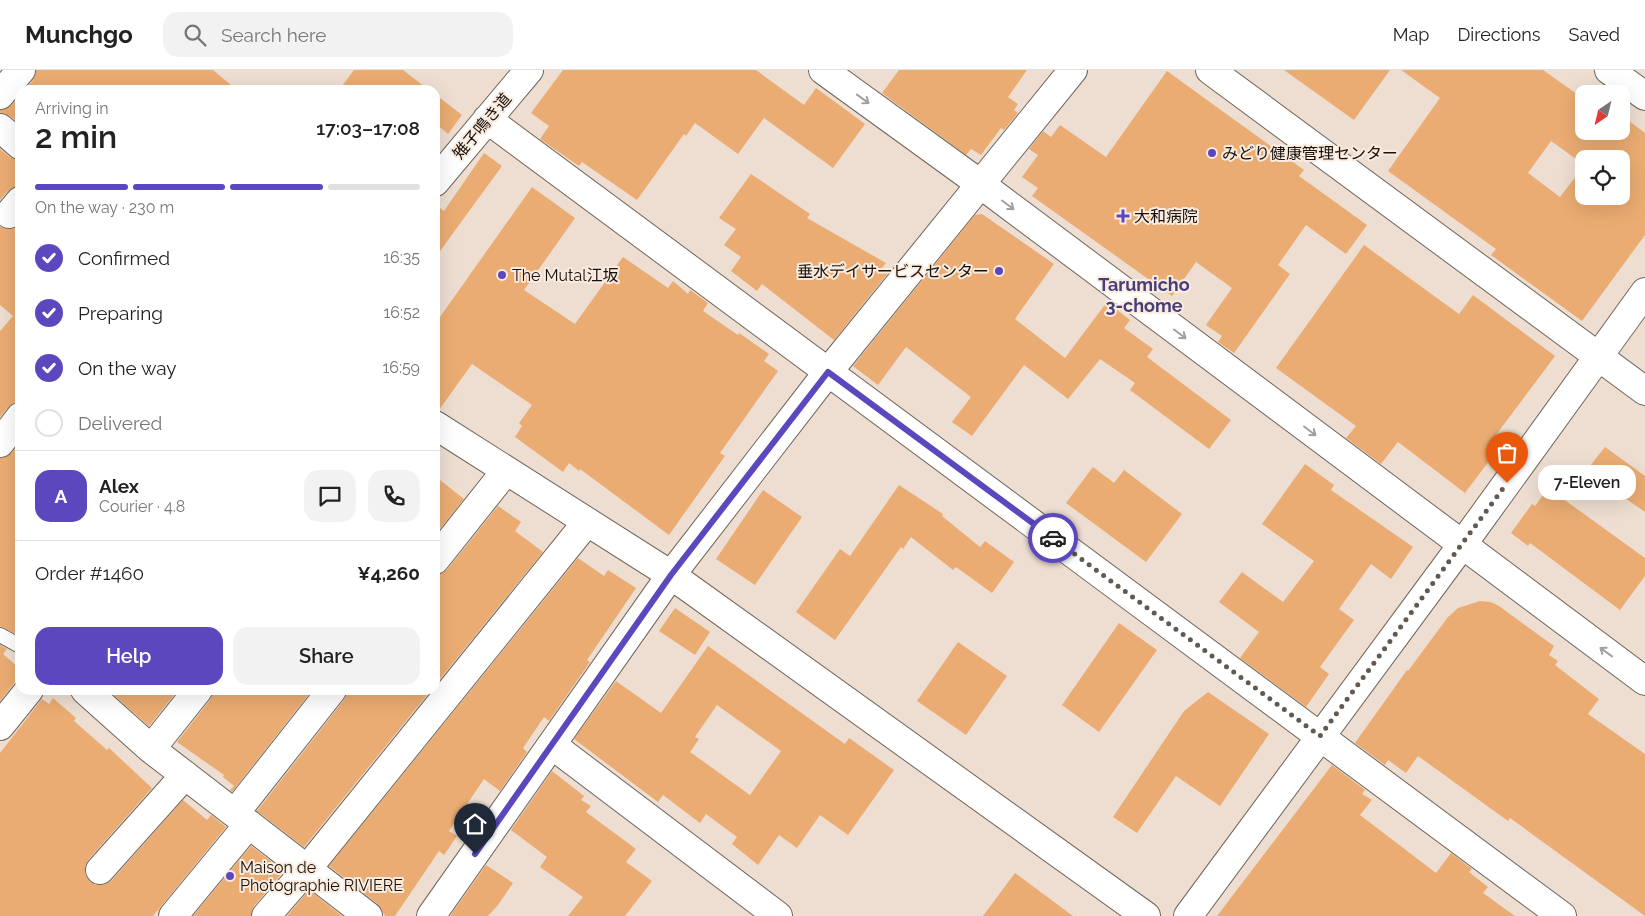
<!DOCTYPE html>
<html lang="en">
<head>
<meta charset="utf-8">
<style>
	body { margin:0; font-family:Raleway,"Noto Sans JP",sans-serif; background:#f2f2f2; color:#222; height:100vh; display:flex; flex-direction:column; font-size:19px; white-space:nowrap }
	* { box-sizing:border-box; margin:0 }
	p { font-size:16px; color:#767676 }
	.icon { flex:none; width:28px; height:28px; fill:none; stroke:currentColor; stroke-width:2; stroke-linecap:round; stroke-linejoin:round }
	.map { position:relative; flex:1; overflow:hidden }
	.details { position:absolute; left:15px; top:15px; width:425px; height:610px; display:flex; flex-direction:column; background:#fff; border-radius:15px; box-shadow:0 5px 20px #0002 }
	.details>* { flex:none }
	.needle { width:32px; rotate:215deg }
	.fabs { position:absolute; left:1575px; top:15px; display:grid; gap:10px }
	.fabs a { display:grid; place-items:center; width:55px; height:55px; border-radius:10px; background:#fff; box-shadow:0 5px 20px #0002; font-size:25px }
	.pin { position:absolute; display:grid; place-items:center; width:42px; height:42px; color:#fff; margin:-51px -21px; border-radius:50% 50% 50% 0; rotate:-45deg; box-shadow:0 0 5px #0007 }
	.pin .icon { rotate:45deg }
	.courier { position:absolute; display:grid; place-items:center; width:50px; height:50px; margin:-25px; border:4px solid #5d47bf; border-radius:50%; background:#fff; color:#222; box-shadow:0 1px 6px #0007 }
	.bubble { position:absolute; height:35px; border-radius:15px; background:#fff; box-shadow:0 5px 20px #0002; font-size:16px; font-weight:600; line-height:35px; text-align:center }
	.overview em { font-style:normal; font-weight:600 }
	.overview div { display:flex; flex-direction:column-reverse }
	.overview { display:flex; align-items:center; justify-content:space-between; height:85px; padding:0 20px }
	h1 { font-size:32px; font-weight:600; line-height:38px }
	.bar { display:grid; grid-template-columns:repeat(4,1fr); gap:8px 5px; align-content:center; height:60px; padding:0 20px }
	.bar i { height:6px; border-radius:4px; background:#e0e0e0 }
	.bar .current { background:#5d47bf }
	.bar p { grid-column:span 4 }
	.line { display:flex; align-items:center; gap:12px; padding:0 20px; border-top:1px solid #e0e0e0 }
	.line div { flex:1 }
	.round { display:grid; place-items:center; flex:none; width:52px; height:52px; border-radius:15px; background:#f2f2f2 }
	ol { padding:0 20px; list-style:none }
	li { display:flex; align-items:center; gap:15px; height:55px }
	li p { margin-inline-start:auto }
	li .icon { padding:5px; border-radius:50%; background:#5d47bf; color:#fff; stroke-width:4 }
	li:last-child { color:#767676 }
	li i { width:28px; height:28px; border:2px solid #e0e0e0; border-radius:50% }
	.cta { display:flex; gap:10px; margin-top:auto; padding:10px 20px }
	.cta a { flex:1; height:58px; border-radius:15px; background:#5d47bf; color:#fff; font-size:20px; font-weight:600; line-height:58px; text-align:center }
	.cta a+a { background:#f2f2f2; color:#222 }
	header { display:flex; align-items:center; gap:30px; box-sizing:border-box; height:70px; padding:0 25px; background:#fff; border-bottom:1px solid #e0e0e0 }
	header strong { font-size:24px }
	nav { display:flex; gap:28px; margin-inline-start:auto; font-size:18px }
	.search { width:350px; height:45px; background:#f2f2f2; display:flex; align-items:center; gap:12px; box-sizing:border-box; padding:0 18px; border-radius:15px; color:#767676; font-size:19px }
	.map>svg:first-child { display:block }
</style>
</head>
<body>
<header>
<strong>Munchgo</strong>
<div class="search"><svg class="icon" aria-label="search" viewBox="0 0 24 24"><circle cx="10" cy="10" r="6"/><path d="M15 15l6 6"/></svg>Search here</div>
<nav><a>Map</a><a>Directions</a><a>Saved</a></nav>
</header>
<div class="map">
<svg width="1645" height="846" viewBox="0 0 1645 846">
	<rect width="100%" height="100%" fill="#edded1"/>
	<path fill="#eaac72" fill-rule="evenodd" d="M36,0H213L237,20H25L33,10Z
		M354,0H403L429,20H339Z
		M563,0H756L804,35L816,18L865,54L833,98L764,48L738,84L695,53L686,66L684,64L637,130L582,92L579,96L540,69L549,56L531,43Z
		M899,0H1027L1008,27L1018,34L1014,40L1018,43L1004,60L1001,58L981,85L971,79L966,85L882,23Z
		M1284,0H1390L1354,50Z
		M1401,0H1543L1584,29V61H1621V45L1645,63V165L1582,251L1491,185L1496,179L1388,101L1440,28ZM1551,71L1576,89H1621V126H1584V96L1560,127L1528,103Z
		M1167,1L1304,100L1299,106L1367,155L1346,184L1306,155L1278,195L1290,204L1234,283L1218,272L1222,266L1206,255L1232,218L1196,192L1172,226L1032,126L1038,118L1022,107L1038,85L1029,79L1043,61L1051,67L1060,55L1106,87Z
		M435,24L462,45L448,64L435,53Z
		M20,25V54L10,46L0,43V40L12,35Z
		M0,79L10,87L20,90V116L8,121L0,130Z
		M484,83L502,96L435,188V134L444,141Z
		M751,104L810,144L807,148L886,193L882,198L888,203L834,270L762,214L757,221L731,201L741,187L724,175L736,159L719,148Z
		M532,117L575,148L524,220L575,254L623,187L668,218L673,211L688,224L690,220L708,233L703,241L738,265L739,263L769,284L764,291L778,301L720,383L725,386L669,465L580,399L579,401L569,393L563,402L515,367L522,356L519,353L532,335L472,294L439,340L435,339V254Z
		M982,144L1054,194L1015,249L1065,288L1107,232L1130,250L1124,258L1153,279L1147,287L1231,350L1209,379L1130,320L1135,313L1100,289L1068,329L1024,295L972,366L952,352L971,327L906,277L878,315L853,296L975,145Z
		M20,155V332L8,337L0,347V261L13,246L0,235V157L14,159Z
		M1364,175L1459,244L1473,225L1555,286L1493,369L1501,375L1465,423L1398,372L1381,394L1346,368L1356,356L1276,298Z
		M20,373V563L18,565L0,556V388L12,383Z
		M1605,377L1645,406V442L1586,401Z
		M1305,394L1334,415L1331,420L1413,477L1391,509L1371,494L1339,539L1354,550L1320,597L1329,604L1306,637L1240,588L1259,562L1219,532L1242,502L1283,532L1314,491L1262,454Z
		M1093,397L1114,413L1124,400L1182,444L1146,492L1066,433Z
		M435,406L464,429L435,465Z
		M899,415L943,444L942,446L980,477L985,471L1014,492L992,523L956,497L953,500L911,467L903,479L901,477L835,570L796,542L840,479L850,486Z
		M1548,418L1645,488V506L1620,540L1530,473L1528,476L1511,463L1532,434L1535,436Z
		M763,420L802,447L755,515L716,489Z
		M498,436L521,452L515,461L543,482L435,615V505L447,500Z
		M578,488L604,506L608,500L636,518L587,590L590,592L549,651L544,647L523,678L527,682L500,721L484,709L449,761L457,766L444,785L439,781L395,846H385L378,834L329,796Z
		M1480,531L1491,532L1499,536L1554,576L1549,585L1558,591L1555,595L1599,629L1588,644L1645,684V846L1510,748L1508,751L1418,686L1406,703L1388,690L1385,695L1355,673L1407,600L1408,601L1448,547L1458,538Z
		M675,538L710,562L695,585L659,561Z
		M1119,553L1157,580L1099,662L1062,635Z
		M958,572L1007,606L966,665L917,631Z
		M0,575L7,579L3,584L20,599L15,612L0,631Z
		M708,576L845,674L849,668L894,700L848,765L820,745L797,778L779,765L758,795L732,774L737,767L706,744L700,753L663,725L658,732L574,669L616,611L661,643ZM717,635L781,681L750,725L690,682L699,669L695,667Z
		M108,620H178L149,656Z
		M213,620H312L232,722L230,720L234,716L223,707L224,705L177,672L210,630Z
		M347,620H431L304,777L257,741L344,630Z
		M1208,622L1269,664L1220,736L1176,706L1137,763L1113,747L1184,641Z
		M53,628L76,648L74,651L107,680L109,678L152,718L88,790L85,796V804L90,812L96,815H104L112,810L183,730L207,750L211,745L226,757L153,846H0V683L42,629L49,634Z
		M1332,695L1365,720L1362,724L1372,730L1360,745L1436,803L1451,783L1472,799L1469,802L1488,817L1483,823L1515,846H1217Z
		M552,701L584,726L581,730L591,736L586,742L636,779L626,792L652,811L625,846H568L583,827L540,797L547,787L511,760Z
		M251,776L284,801L254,836L251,846H193Z
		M486,795L513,813L498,835L488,846H450Z
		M1015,803L1073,846H983Z
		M309,820L342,846H287Z"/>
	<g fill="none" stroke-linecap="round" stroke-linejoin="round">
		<g stroke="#716559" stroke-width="16">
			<path id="service" d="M0,565L20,576"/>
		</g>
		<g stroke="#716559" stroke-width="30">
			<path id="minor" d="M823,0L979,113L1645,611
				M1210,0L1645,321
				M0,25L21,0
				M487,49L1562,846
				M0,58L20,75
				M435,112L529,0
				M9,144L20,131
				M0,373L20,347
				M435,490L505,402
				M85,620L151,679L368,846
				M0,656L29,620
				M552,675L778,846
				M151,679L198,620
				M235,743L332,620
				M100,800L185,705
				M173,846L249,754
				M266,846L307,799L587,452
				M431,846L671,505L828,302L1073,0"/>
		</g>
		<g stroke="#716559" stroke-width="30">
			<path id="tertiary" d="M1609,0L1645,26
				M435,355L671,505L1146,846
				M1188,846L1462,475L1645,222"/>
		</g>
		<use href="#service" stroke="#fff" stroke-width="14"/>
		<use href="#minor" stroke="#fff" stroke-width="28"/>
		<use href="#tertiary" stroke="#fff" stroke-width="28"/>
	</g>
	<defs><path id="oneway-shaft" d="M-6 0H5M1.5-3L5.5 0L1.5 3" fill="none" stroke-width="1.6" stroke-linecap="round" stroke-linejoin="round" transform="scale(1.25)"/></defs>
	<g stroke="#a2a09e">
		<use href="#oneway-shaft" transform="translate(863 29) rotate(36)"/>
		<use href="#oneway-shaft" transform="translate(1008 135) rotate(37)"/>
		<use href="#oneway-shaft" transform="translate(1180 264) rotate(37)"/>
		<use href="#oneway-shaft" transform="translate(1310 361) rotate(37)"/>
		<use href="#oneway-shaft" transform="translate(1606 582) rotate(-144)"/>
	</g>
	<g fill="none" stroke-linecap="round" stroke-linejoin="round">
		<path stroke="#615952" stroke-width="5" stroke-dasharray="0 9" d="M1053,468L1320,666L1507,413"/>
		<path stroke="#5d47bf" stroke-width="6" d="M475,784L671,505L828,302L1053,468"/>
	</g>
	<g fill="#5d47bf" stroke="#faebde" stroke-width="2">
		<circle cx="1212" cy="83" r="5"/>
		<path d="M1120.5 138.5h5v5h5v5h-5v5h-5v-5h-5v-5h5z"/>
		<circle cx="999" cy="201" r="5"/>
		<circle cx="502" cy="205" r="5"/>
		<circle cx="230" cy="806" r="5"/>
	</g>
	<g text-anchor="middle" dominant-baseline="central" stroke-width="4" stroke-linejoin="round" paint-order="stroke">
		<g font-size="16" fill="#16110d" stroke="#faebde">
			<text transform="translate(482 56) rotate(-50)">雉子鳴き道</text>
		</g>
		<g font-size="16" fill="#16110d" stroke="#faebde" text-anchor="start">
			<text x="1222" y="83">みどり健康管理センター</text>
			<text x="1134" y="146">大和病院</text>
			<text x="989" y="201" text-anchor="end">垂水デイサービスセンター</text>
			<text x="512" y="205">The Mutal江坂</text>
			<text x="240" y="797">Maison de<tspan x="240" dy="18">Photographie RIVIERE</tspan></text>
		</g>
		<g font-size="18" font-weight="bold" fill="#463f7c" stroke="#faebde">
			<text x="1144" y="214">Tarumicho<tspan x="1144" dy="21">3-chome</tspan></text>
		</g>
	</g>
</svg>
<div class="fabs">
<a><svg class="needle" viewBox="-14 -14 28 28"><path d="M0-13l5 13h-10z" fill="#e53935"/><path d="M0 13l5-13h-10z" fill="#767676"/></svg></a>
<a><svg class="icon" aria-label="locate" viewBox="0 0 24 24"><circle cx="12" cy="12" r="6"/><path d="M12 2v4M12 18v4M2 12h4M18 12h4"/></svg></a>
</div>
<div class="pin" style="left:1507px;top:413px;background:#ea580c"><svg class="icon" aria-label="bag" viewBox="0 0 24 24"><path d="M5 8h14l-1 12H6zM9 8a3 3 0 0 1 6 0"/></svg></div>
<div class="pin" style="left:475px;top:784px;background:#1f2937"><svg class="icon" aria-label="home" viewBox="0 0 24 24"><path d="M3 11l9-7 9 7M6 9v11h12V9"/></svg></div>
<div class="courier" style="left:1053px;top:468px"><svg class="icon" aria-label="car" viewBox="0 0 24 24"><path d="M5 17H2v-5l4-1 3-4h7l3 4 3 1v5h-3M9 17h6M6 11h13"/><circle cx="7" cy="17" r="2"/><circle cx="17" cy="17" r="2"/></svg></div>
<div class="bubble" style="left:1538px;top:395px;width:98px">7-Eleven</div>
<section class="details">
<div class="overview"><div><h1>2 min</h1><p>Arriving in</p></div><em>17:03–17:08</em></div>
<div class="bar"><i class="current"></i><i class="current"></i><i class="current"></i><i></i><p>On the way · 230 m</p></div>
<ol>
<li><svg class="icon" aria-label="check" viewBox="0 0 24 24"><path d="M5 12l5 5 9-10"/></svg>Confirmed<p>16:35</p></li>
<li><svg class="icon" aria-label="check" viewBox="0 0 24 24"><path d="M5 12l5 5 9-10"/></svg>Preparing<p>16:52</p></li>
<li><svg class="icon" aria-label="check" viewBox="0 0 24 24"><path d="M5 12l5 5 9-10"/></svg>On the way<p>16:59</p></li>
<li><i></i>Delivered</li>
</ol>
<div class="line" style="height:90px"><b class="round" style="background:#5d47bf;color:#fff">A</b><div><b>Alex</b><p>Courier · 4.8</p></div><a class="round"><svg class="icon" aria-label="chat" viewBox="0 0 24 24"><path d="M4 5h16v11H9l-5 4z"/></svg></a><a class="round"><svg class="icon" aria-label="phone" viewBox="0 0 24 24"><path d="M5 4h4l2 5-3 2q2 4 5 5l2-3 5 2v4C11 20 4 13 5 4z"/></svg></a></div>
<div class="line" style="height:65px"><div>Order #1460</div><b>¥4,260</b></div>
<div class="cta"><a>Help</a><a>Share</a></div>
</section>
</div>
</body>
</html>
